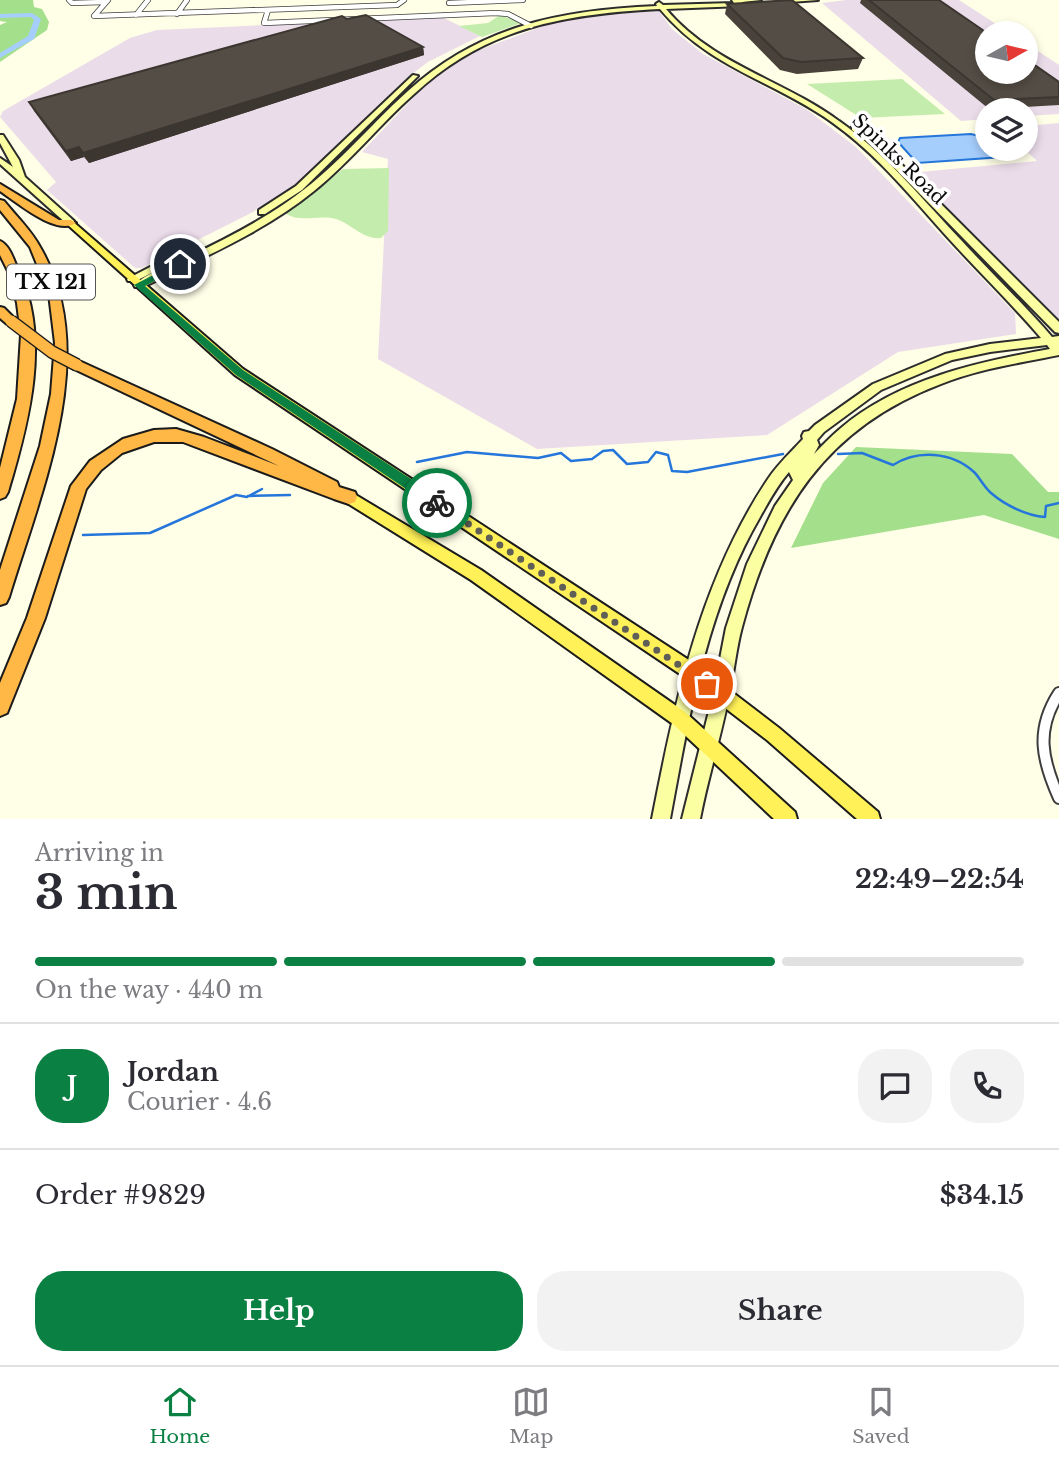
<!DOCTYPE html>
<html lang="en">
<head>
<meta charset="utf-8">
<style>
	body { margin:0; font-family:"Libre Baskerville",serif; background:#f2f2f3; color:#2b2b33; height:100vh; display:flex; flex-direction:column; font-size:26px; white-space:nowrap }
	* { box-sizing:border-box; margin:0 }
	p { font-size:23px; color:#7c7c81 }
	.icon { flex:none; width:38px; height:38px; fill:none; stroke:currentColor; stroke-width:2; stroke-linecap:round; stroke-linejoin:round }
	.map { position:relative; height:819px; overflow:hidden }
	.panel { display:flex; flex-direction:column; background:#fff; flex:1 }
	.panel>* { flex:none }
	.needle { width:46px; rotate:82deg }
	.fabs { position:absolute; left:975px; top:21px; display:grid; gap:14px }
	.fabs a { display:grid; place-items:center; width:63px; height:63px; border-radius:50%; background:#fff; box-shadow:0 4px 10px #0003; font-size:35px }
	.pin { position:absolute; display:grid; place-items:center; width:60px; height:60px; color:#fff; margin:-30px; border:4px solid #fff; border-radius:50%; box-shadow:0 2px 7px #0007 }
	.courier { position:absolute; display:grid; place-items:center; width:70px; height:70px; margin:-35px; border:5px solid #0b8043; border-radius:50%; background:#fff; color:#222; box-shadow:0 2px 9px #0007 }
	.overview em { font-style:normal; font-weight:700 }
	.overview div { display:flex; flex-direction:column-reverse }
	.overview { display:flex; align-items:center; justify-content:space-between; height:119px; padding:0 35px }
	h1 { font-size:46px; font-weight:700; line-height:52px }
	.bar { display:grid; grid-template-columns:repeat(4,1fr); gap:10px 7px; align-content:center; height:84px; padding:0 35px }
	.bar i { height:9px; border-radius:5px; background:#e1e1e2 }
	.bar .current { background:#0b8043 }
	.bar p { grid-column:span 4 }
	.line { display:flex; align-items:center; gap:18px; padding:0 35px; border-top:2px solid #e1e1e2 }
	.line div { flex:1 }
	.round { display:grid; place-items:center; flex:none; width:74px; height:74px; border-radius:28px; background:#f2f2f3 }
	.button { display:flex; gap:14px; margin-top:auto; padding:14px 35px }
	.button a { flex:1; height:80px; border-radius:28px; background:#0b8043; color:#fff; font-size:28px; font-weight:700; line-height:80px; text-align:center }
	.button a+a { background:#f2f2f3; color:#2b2b33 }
	.tabs { display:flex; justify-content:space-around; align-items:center; height:98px; border-top:2px solid #e1e1e2; background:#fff; font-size:19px; color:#7c7c81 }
	.tabs a { display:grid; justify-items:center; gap:4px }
	.tabs .current { color:#0b8043 }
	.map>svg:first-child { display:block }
</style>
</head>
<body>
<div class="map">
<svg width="1059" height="819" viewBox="0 0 1059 819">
	<rect width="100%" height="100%" fill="#fffee7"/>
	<path fill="#ebdcea" d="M846,0H959L1010,33H987V72H1026V43L1059,65V114L1026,116V110H987V119L961,121L822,3Z
		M659,11L672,29L703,54L806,109L856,147L1015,313L1016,334L898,352L767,435L537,449L378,359L388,159L362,152L425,85L468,54L546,25L589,15Z
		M442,17L480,36L428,62L407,78L302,180L253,212L142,268H135L47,190L56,182L0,117L3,111L130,38L157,30Z
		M1059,123V323L909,173L1037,161L1024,149L1026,126Z"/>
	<path fill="#c4edad" d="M500,15L521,23L482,37L459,26L488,23Z
		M902,79L945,114L861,118L807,84Z
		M389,168L388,231L381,238C363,240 352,224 336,219C319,214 301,223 286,214L343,169Z"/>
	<path fill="#a4df8b" d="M0,0H33L34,7L42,9L49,22L47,30L0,62V25L7,22L0,21Z
		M856,447L1012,454L1048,492H1059V539L984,515L791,548L823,483Z"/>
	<path fill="#a6cefd" stroke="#2576db" stroke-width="2" d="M971,134L987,138V149H999L1003,157L917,163L898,142L900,138Z"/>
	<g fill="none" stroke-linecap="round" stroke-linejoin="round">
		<path stroke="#2576db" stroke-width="2.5" d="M838,454L862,453L893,465C917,450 951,451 974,472C980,478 984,487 991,493C1005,505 1027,516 1045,517L1046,506L1059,503
			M417,462L467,452L538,458L561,453L571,461L592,459L603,451L613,450L627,464L648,462L656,452L668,455L672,471L687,472L783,454
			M248,496L290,495
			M83,535L150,533L236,495L247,497L262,489"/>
		<path fill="#a6cefd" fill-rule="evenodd" d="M32,13L41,19L34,39L0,58V53L28,36L34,20L31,17L0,18V14Z"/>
		<g stroke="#3d3d3d" stroke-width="6">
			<path id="street-far1" d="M69,0L72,3L106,2
				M108,0L94,16L397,5L404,0
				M449,3L523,0
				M268,10L264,23L496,13L508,14L531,26
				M177,14L187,0
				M136,15L148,0"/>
		</g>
		<g stroke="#3d3d3d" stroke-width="14">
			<path id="street" d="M1059,693C1035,730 1042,760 1059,798"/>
		</g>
		<g stroke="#2c2c2c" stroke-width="4">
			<path id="secondary" d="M732,0H761L742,2L745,4L742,6L666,9C713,65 782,79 839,121C886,154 922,199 961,240C991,273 1023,303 1052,337L1059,336V355C1019,363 978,369 941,384C825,428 773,511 742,627C736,649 734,673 729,695C721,737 708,777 700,819H682L713,695L726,628L747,564L775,506L793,480L789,472C777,486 769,501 760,517C707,608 689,716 670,819H652C675,701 700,581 768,479C778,464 791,452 803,439L802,436L804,432L809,431L815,425L873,384L945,354L990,344L1041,338C1012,304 980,273 950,240C913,199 878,155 833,123C773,80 710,69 660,9C565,14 486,27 414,94C379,125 351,161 314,191C264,232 201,258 143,287H135L134,285C147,273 169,266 185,258C220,242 255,224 287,202C333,171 367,128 408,91C481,25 562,10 657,6L656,4L659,2L663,5L734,3ZM1047,345L1050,349C978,362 899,379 841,428C831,436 823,445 814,454L819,445L817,440L824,432L881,390L952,360L990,352Z
				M778,0H818L776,3Z
				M413,75L418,76L302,190L265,214H259V210L296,186Z
				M852,126H858L880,143L1059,322V333L1055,332L874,147L852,130Z
				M0,135H3L19,160L25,177L74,221V225H68L0,164V158L13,167L0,143Z
				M187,248L192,251L190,253L136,281H128L127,279Z"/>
		</g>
		<g stroke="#1b1b1b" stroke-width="4">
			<path id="primary" d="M71,220L243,369L698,666L779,728L878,812L880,819H857L767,740L686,678L235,375L68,225L66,223Z
				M349,491L481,570L685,712L795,812L797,819H774L673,724L471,580L344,501L342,497L344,493Z"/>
		</g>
		<g stroke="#1b1b1b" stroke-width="4">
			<path id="highway" d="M0,184L59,220H71L76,223C56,236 18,203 0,191Z
				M0,200L4,201C16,216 31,230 40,247C102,352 41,491 9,597L6,603L0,605V570L40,446L51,394L55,343L49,294L30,247L0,210Z
				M0,241C9,245 13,258 17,267C52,336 29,422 8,492L5,497L0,499V468L17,399L21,335L17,303L9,273L0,255Z
				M0,307L4,308L17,321L15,324H7L0,318Z
				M77,360L272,449L337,482L339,487L355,492L357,497L355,502L349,504L334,499L183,442H154L122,453L101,470L86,489L45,618L7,713L0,716V683L27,618L71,486L90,461L123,439L154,430L176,429L204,437L279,466L72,368L70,365Z"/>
		</g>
		<use href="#street-far1" stroke="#fff" stroke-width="4.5"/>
		<use href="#street" stroke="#fff" stroke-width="10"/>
		<use href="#secondary" fill="#fbffa2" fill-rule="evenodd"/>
		<use href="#primary" fill="#fff157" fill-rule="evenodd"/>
		<use href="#highway" fill="#ffb845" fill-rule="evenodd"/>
		<g stroke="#1b1b1b" stroke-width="14" stroke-linecap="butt">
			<path id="highway-bridge" d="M11,321L52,352L77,365"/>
		</g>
		<use href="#highway-bridge" stroke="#ffb845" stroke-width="11"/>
	</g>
	<path fill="#48423b" d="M861,0H939L1059,82V105L989,109L860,3Z
		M727,4L863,58L858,69L797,74L780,70L725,14Z
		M347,19L423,47L424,55L89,163L84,157L71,161L34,111L29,102Z"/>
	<path fill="#3b3630" d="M423,47L424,55L89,163L83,153Z
		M79,147L84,157L71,161L66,151Z"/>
	<path fill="#544d45" stroke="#3b3630" stroke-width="2" d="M792,0L863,58L801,62L783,58L727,4Z
		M869,0H939L987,33V72H1026V59L1059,82V97L994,100Z
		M366,15L423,47L83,153L79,147L66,151L29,102L342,16L347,19Z"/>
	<path fill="#0b8043" d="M180,261L183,266L145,286L243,370L442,499V507H433L236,375L134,285Z"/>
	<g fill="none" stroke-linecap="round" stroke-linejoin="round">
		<path stroke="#605f57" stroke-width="7" stroke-dasharray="0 12.6" d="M437,503L707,684"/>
	</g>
	<g text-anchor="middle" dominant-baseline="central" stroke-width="7" stroke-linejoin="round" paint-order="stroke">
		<g font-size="19" fill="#0a0a0a" stroke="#fff">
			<text transform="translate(899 159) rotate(44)">Spinks Road</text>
		</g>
		<rect fill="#fff" stroke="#545454" stroke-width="2" x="7" y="264.5" width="88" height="35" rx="5"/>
		<g font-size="21" font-weight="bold" fill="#0a0a0a">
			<text x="51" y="282">TX 121</text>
		</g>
	</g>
</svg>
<div class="fabs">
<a><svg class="needle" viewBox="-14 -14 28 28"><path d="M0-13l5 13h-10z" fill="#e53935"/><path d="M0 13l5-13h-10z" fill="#7c7c81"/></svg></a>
<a><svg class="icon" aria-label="layers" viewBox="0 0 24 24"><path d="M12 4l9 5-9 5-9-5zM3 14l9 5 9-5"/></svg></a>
</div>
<div class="pin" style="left:707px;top:684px;background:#ea580c"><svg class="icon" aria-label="bag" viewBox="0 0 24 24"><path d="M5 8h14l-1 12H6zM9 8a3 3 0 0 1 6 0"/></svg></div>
<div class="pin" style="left:180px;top:264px;background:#1f2937"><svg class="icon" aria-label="home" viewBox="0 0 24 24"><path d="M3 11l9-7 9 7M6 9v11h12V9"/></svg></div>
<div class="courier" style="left:437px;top:503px"><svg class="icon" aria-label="bike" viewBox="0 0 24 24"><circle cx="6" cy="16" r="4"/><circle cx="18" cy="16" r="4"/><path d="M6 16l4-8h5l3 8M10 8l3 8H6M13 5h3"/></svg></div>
</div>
<section class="panel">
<div class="overview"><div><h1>3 min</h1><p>Arriving in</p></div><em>22:49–22:54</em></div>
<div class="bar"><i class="current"></i><i class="current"></i><i class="current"></i><i></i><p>On the way · 440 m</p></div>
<div class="line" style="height:126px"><b class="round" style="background:#0b8043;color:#fff">J</b><div><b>Jordan</b><p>Courier · 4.6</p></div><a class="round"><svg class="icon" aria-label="chat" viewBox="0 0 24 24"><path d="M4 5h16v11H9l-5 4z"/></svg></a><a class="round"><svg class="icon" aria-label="phone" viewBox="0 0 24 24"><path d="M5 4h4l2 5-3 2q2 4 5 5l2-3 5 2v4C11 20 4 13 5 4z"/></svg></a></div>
<div class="line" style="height:91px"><div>Order #9829</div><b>$34.15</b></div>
<div class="button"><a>Help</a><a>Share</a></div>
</section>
<nav class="tabs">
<a class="current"><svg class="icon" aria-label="home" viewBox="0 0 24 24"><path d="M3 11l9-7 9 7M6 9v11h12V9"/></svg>Home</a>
<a><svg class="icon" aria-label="map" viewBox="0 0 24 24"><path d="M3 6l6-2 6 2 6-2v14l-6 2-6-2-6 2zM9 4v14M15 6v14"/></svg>Map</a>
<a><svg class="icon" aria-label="saved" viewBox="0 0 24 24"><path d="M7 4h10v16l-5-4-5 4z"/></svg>Saved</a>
</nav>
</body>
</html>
